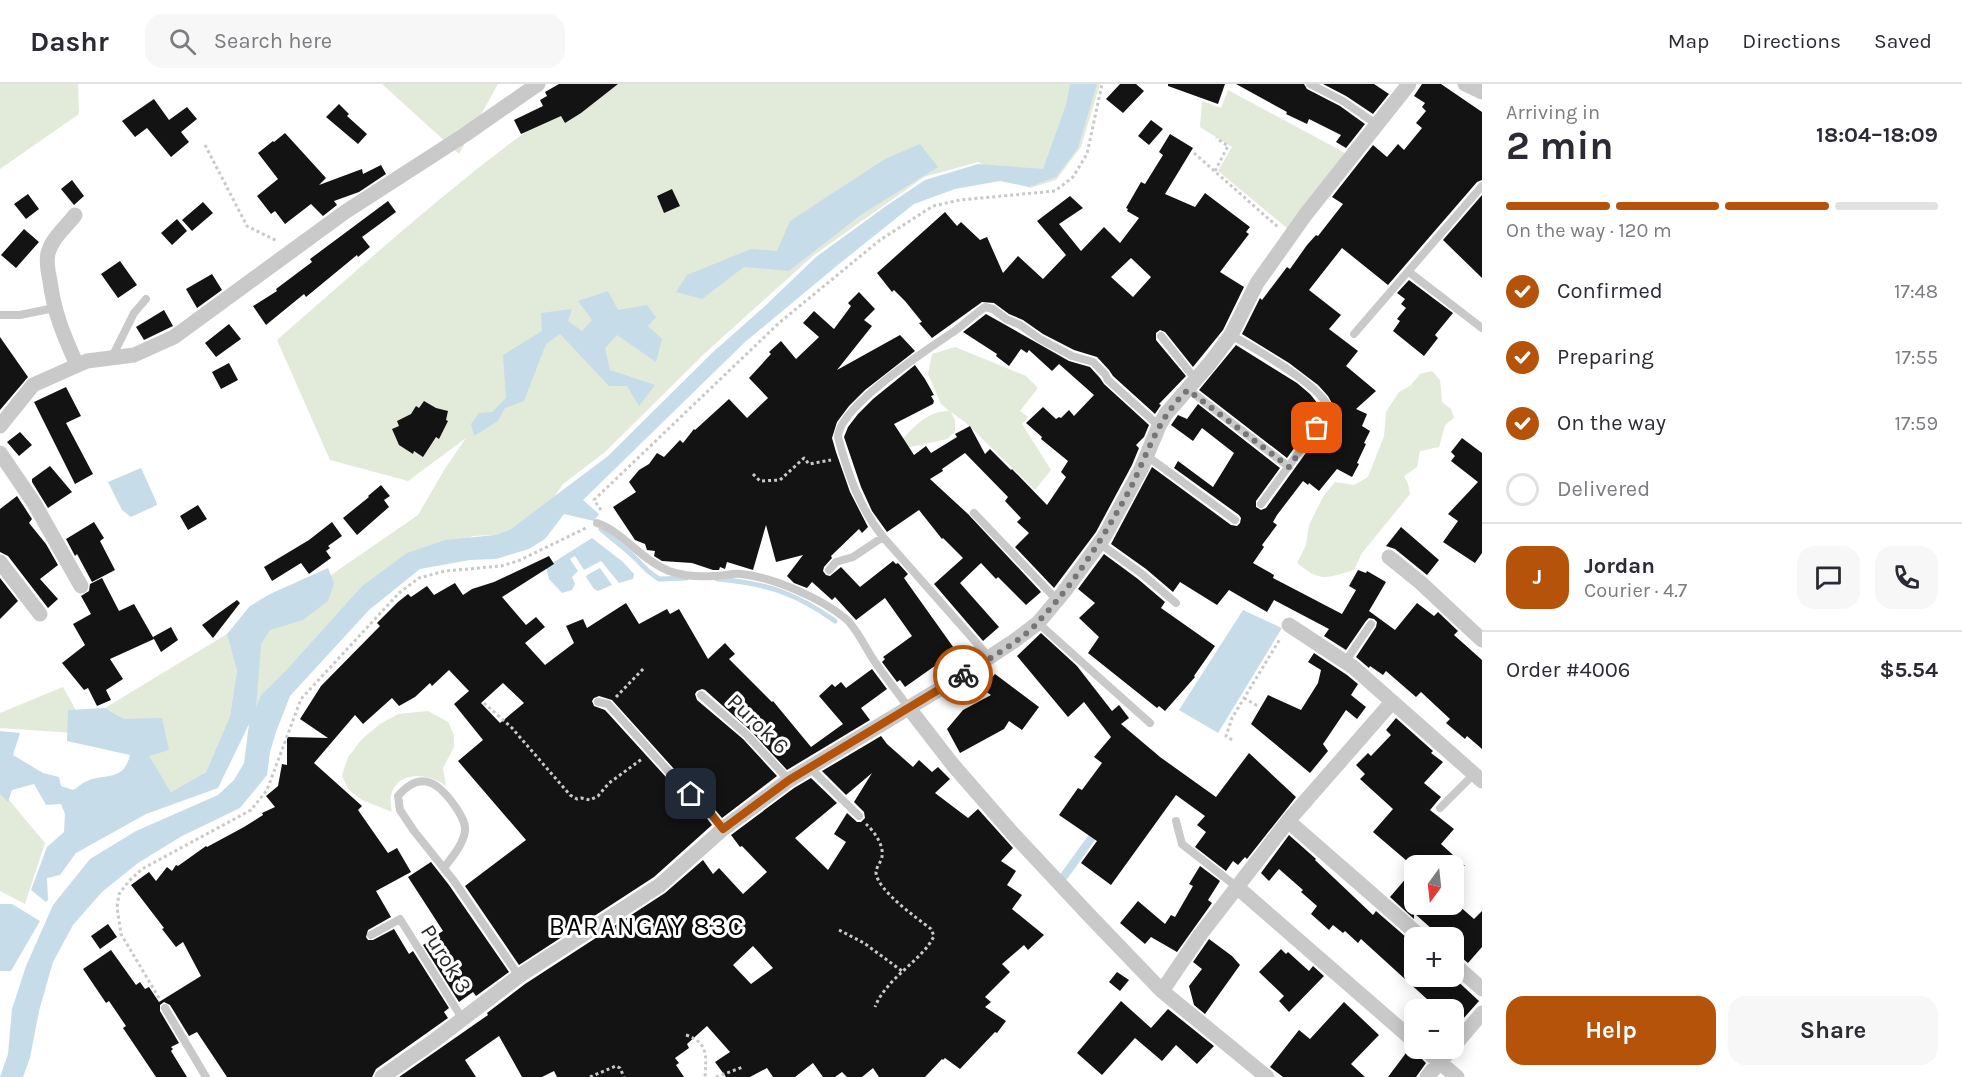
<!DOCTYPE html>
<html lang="en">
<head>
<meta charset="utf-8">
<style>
	body { margin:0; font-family:Karla,sans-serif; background:#f7f7f7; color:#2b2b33; height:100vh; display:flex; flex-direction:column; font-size:22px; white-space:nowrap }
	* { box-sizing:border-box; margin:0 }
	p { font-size:20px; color:#7c7c81 }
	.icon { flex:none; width:33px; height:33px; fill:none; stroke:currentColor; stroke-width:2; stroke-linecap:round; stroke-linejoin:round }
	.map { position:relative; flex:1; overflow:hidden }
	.drawer { display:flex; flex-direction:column; background:#fff; width:480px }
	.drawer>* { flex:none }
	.needle { width:39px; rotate:195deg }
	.controls { position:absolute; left:1404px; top:771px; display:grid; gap:12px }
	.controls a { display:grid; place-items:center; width:60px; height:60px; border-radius:12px; background:#fff; box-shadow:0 3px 15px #0003; font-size:30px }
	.pin { position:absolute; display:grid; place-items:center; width:51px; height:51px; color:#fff; margin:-26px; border-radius:12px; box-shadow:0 3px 9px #0006 }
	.courier { position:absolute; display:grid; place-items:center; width:60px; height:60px; margin:-30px; border:4px solid #b45309; border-radius:50%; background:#fff; color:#222; box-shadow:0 2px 8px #0007 }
	.summary em { font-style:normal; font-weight:700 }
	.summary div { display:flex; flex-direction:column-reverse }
	.summary { display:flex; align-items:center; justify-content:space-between; height:102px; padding:0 24px }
	h1 { font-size:39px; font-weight:700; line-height:45px }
	.bar { display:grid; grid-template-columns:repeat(4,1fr); gap:9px 6px; align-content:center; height:72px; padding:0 24px }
	.bar i { height:8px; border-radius:4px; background:#e1e1e2 }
	.bar .active { background:#b45309 }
	.bar p { grid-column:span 4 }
	.line { display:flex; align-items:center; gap:15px; padding:0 24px; border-top:2px solid #e1e1e2 }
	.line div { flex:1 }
	.round { display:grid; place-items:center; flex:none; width:63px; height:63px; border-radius:18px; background:#f7f7f7 }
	ol { padding:0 24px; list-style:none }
	li { display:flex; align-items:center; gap:18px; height:66px }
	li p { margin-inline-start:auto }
	li .icon { padding:6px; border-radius:50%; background:#b45309; color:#fff; stroke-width:4 }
	li:last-child { color:#7c7c81 }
	li i { width:33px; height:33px; border:3px solid #e1e1e2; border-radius:50% }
	.primary-button { display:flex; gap:12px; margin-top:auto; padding:12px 24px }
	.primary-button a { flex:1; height:69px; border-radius:18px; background:#b45309; color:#fff; font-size:24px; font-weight:700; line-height:69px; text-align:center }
	.primary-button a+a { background:#f7f7f7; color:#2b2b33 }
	header { display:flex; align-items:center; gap:36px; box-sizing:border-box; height:84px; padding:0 30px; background:#fff; border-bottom:2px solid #e1e1e2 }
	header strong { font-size:28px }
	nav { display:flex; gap:33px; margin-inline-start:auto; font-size:21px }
	.search { width:420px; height:54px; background:#f7f7f7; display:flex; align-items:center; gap:15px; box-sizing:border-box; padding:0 21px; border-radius:18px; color:#7c7c81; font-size:22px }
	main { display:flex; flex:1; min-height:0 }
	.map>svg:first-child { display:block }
</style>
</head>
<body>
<header>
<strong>Dashr</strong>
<div class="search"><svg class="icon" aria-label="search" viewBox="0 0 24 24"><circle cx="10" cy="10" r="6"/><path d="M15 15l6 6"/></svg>Search here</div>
<nav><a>Map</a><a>Directions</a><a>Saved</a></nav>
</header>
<main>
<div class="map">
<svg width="1482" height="993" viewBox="0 0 1482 993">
	<rect width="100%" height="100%" fill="#fff"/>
	<path fill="#e2eada" d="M0,0H78L79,30L0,85Z
		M382,0H498L459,70Z
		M596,0H1100L1081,63L1056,96L1030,104L978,78L924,93L814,171L705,269L605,368L563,400L548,422L511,445L495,451L473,452L361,503L288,584L261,611L256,627L237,586L230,632L206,688L171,708L124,635L105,624L227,550L231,560L418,431L446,383L466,354L408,397L330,376L277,256C380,167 481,72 596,0Z
		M1228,6L1345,69L1288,145L1218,87L1232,63L1200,43L1202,17L1221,24Z
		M955,263L1026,292L1038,304L1020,327L1028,333L1022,340L1051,386L1035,406L965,338L951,328L955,336V348L947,355L901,365L898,360C913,344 926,327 949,327L941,320L928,290L932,270Z
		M1432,287L1440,296L1442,318L1451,325L1454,334L1445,341L1439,363L1420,367L1417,383L1404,392L1408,400L1410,410L1362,469L1354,486C1325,494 1322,499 1297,479L1306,461L1309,441L1324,411L1335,398L1354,401L1368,393L1384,352L1386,328L1399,308L1410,302L1420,290Z
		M63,603L89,650L0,644V629Z
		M428,627L448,638L454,651V663L443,684L446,702C421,683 383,691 392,728L362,716L349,706L342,692L348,673L362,655L380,640L398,630Z
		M0,705L45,759L25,820L0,807Z"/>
	<path fill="#c6dce9" d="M1070,0H1097L1078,64L1056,93L1029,103L1000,97L955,105L914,120L839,180L745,258L583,416L599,430L594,437L564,430L545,455L529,465L496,475L470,476L420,485L369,526L290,612L276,648L270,668L267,691L240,724L182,752L138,779L102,808L73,841L53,878L39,927L30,974L23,993H0L8,970L12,925L26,882L53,821L90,775L136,747L218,711L234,696L244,679L249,640L218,704L146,730L76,769L60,791L47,794L48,816L46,818L31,806L47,763L64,748L65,730L61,720L46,721L34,700L12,706L8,718L0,710V647L20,649L13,671L43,689L59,693L61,702L73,706C77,704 81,700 85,698C105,688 123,699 130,671L67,657L68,626L105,624L124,635L162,634L169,666L149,672L171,708L206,688L230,632L237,586L227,550L250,522L270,510L328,484L334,499L328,517L303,536L270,546L261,560L256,624L261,611L288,584L361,503L407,469L445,456L495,451L511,445L608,372L713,268L765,222L816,173L886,122L925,96L978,80L1043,85L1066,21Z
		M920,60L938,83L862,130L789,187L744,183L702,215L676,208L687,191L751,165L777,167L790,137L885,75Z
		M608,207L618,226L647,221L656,233L648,242L662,255L656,278L617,251L605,264L610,286L655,301L639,322L627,302H609L560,250L546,260L524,317L505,324L498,337L474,352L471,340L479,329L492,328L506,314L503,271L542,247L541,229L572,225L568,237L582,247L592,236L578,217Z
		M141,384L156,417L157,421L131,433L122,426L108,398Z
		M592,454L623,478L634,490L633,495L619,499L601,477L584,486L575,472L570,475L578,487L572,493L575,500L572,506L562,509L549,495L546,483Z
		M600,484L612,501L598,507L594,505L586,493L587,491Z
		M1243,526L1282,544L1218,649L1179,626Z
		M1151,665L1157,670L1062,802L1056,796Z
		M0,820H12L40,837L11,887H0Z"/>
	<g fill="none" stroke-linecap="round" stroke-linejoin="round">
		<path stroke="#c6dce9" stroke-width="5" d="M601,445L630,469L648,487L659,495L687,494
			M717,495C765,499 796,509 835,537"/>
	</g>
	<path fill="#131313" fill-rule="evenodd" d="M559,0H618L581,29L565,39L561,32L521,50L514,36L543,22L540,16L547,12L545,8Z
		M1120,0H1136L1144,7L1123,29L1106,15Z
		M1168,0H1225L1218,20L1168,2Z
		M1236,0H1304L1307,5L1340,22L1365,40L1346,64L1336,58L1341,51L1309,35L1307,40L1286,30L1287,28Z
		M1323,0H1374L1389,10L1373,30L1346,12Z
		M1422,0H1441L1482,28V96L1477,98L1388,201L1342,164L1309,206L1341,231L1329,245L1358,267L1346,282L1376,307L1356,325L1367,330L1362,342L1370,347L1364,359L1366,360L1357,379L1359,380L1352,393L1337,385L1319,407L1309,399L1308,401L1303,397L1277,431L1273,438L1277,441L1262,461L1264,463L1253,479L1274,491L1273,494L1342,530L1356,506L1349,502L1358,486L1366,489L1367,487L1386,498L1369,527L1395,546L1417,519L1434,532L1438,528L1458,547L1454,551L1482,576V665L1467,652L1465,655L1446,639L1450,635L1421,608L1416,613L1386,587L1383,591L1370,582L1369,584L1356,573L1376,543L1377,538L1374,535L1369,534L1366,537L1346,566L1324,552L1329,545L1274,516L1267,528L1229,506L1217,521L1180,498L1173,508L1146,485L1111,460L1152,383L1231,441L1237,442L1240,439L1241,434L1239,431L1174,384L1178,377L1213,403L1234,369L1202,344L1193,357L1171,341L1178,331L1187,335L1198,320L1280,384L1256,417V423L1261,426L1266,424L1329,337L1334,327V323L1328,312L1318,301L1289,279L1242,250L1260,214L1262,216L1287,183L1290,185L1307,161L1316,151L1318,152L1343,120L1332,113L1373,61L1387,73L1398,60L1404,66L1422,44L1416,39L1426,27L1422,23L1425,19L1414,12Z
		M154,15L169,36L187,23L197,35L181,48L189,58L171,73L147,44L135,53L122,37Z
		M339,20L349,30L347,32L367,50L358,60L326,33Z
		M1151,36L1163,45L1149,61L1138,52Z
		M285,49L326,94L319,101L362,85L363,90L381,81L386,90L359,108L334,117L337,121L323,132L311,120L285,140L275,127L271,130L257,112L278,95L258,69L273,57L274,58Z
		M1170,50L1193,64L1165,110L1195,123L1205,109L1250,143L1246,148L1249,150L1220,188L1244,203L1223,246L1193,283L1165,248L1160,246L1156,249V256L1186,292L1159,320L1161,321L1155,330L1113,292L1109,286L1097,273L1074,266L1043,250L1023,236L1009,230L994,219L982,218L932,254L919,239L922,238L905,217L894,206L892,208L877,189L945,128L957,142L961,138L980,156L987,153L1003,189L1018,172L1043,195L1066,171L1037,137L1070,112L1083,124L1059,140L1081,167L1104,143L1120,159L1139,134L1127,127L1128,125L1126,124L1141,98L1145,100L1163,71L1159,68ZM1131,174L1151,193L1133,213L1111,193Z
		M72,96L84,112L74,121L61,105Z
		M672,105L680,122L664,129L657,112Z
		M28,110L39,125L26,135L14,120Z
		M1482,111V194L1443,156Z
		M388,117L396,128L362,153L370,163L358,173L357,171L306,213L304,210L266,241L253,222L277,207L276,205L312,178L310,175Z
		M203,118L213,129L192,147L182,136Z
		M177,135L187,147L172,161L161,149Z
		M24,145L39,158L16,184L1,171Z
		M120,177L137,201L118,214L101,190Z
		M212,190L222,206L197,224L186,205Z
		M1409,196L1453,229L1435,251L1438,254L1424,272L1393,247L1400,237L1397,235L1406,224L1401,220L1405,215L1397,209Z
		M859,208L875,225L864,236L872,242L837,286L900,251L915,267L865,306L849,322L837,338L832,354L836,368L850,408L868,443L862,449L859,445L831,472L832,474L824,483L823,487L826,491L830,492L841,483L860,503L893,477L896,480L898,479L908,490L904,494L956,567L905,603L900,596L897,598L882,578L885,575L883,573L912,552L885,514L856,536L835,513L832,516L812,498L807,504L794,499L787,492L803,471L776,478L766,441L753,486L727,478L725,485L720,483L719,486H713L692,479L662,477L654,472L655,467L647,466L645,460L635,456L613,423L636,408L629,398L639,386L649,380L657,369L664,373L680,356L683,359L694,345L695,346L729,315L747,334L768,314L749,294L771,270L769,268L781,257L796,275L819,253L803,239L814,227L834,245L851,222L848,219Z
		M164,226L173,242L144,256L136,243Z
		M986,230L1069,277L1090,283L1100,294L1104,300L1149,341L1144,353L1136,361L1139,364L1132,381L1096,448L1054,504L1015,463L1029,449L1017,438L1021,434L1005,417L1008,413L965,369L942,385L943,387L930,395L968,430L1041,508L1026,521L998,493L996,495L981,479L960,499L999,543L983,557L934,500L963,474L943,454L942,455L919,426L887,448L872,427L861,403L844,353L848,343L858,330L873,315L915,281L925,295L934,311L931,312L934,317L933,320L894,340L914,371L926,362L931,369L957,353L955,350L970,342L985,370L990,365L1011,386L1012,385L1047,421L1066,393L1061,388L1068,377L1041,355L1042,353L1026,339L1043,323L1056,335L1059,333L1061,334L1069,326L1074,332L1094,311L1059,280L1052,287L1029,266L1027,269L1021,265L1009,282L996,272L997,270L963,248Z
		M229,240L241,255L216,273L205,259Z
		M0,253L28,293L0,326Z
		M1236,261L1297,299L1310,310L1322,325L1287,374L1199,306Z
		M229,279L238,296L221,305L212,288Z
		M66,303L81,332L66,339L93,390L75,400L34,318Z
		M424,317L436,324L448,327L446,336L448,337L439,355L436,353L423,373L414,367L413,370L399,361L392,345L399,342L397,337L411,330L416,322L419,324Z
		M20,348L32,361L19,372L7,358Z
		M1462,354L1482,369V469L1475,479L1443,458L1458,437L1448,430L1478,398L1451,377L1455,372L1451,368Z
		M50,382L72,408L48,424L32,398V395Z
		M381,401L390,412L384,416L389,423L357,451L343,434L369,413L368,412Z
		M17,412L32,435L29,439L46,460L58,481L40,495L58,515L48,524L8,472L0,468V425Z
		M198,421L207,435L188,446L180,432Z
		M94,438L104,454L100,457L115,486L92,498L77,470L75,472L66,455Z
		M332,438L342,452L328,462L330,464L326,467L331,474L309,490L301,479L272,497L264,483L309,456Z
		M1401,443L1439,476L1427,491L1395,465L1386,462Z
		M1104,470L1138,495L1165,518L1161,524L1215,562L1194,592L1195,593L1165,627L1159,622L1157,624L1088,569L1099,553L1079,534L1095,519L1078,505Z
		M549,472L554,480L502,513L526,541L536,533L545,543L525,559L545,581L574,559L566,542L583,535L587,544L626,519L639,540L667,525L670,530L679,525L708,575L725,559L735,570L729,575L772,618L773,617L811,663L843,640L819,612L832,600L835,603L841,598L846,604L872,585L887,605L861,624L870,636L787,686L751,647L705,606L702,605L697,607L695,610L697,616L743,655L777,692L722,734L707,716L683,695L612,616L599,612L594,614L592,617L594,622L605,626L675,703L699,724L712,741L654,793L519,881L465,802L526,756L458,677L483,656L454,620L469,607L449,586L432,602L430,599L415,613L399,622L392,614L363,640L355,631L314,679L362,722L358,726L388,769L397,764L411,788L376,807L391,833L368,846L366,853L368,856H373L394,845L409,870L413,867L449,924L444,928L448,934L376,985L372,993H227L197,948L189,952L170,921L164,918L160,921V927L179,959L171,963L173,965L171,967L187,993H156L123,944L126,942L109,917L106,919L83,885L111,866L136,901L140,898L145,905L149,903L159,918L201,892L183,858L176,863L162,845L164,844L131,801L149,788L156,797L167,783L172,787L176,781L178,782L206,762L207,763L244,743L263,731L262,729L275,723L266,712L278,702L282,680L287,681V653L328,654L300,635L321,602L380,542L377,539L398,518L408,510L411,513L427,502L434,511L455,499L463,511L472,505L494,498ZM503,599L524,619L500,639L481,619Z
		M0,494L18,517L0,535Z
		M102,494L119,527L134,520L154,555L110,575L123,595L106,606L111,616L97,622L88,604L84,606L62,579L85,561L73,540L91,530L81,512L89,507L90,500Z
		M237,516L240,519L213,554L202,541Z
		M171,543L178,556L161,568L153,553Z
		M1041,549L1077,582L1112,627L1119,621L1129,634L1121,640L1160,673L1216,713L1249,669L1296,713L1247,775L1245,773L1238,781L1233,777L1226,787L1195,763L1206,748L1197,741L1205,732L1176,711L1111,801L1081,779L1097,757L1059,731L1078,704L1082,706L1102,679L1094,673L1111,653L1084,618L1068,633L1017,572Z
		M1314,569L1347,591L1358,600L1351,611L1366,623L1357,635L1346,626L1323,660L1328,667L1310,689L1251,640L1268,611L1301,626L1318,599L1321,586L1308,578Z
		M995,590L1039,623L1022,646L1009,637L1004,645L960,669L947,645L963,626L991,611L982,605Z
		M1396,634L1433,667L1431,669L1443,678L1424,699L1441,713L1430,726L1454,745L1441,760L1465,782H1414V783L1373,748L1393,725L1360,695L1365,690L1356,681L1368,669L1371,672L1391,651L1386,646Z
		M881,652L887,660L913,683L919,676L932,688L938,683L950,695L935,709L968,734L978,725L1013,764L1001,777L1016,787L1007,801L1022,811L1012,825L1044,851L1028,866L1024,861L1002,880L1010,888L985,913L991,918L985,923L1006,937L997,949L995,948L960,985L945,974L943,976L942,975L925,993H879L873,984L862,993H847L842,988L835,993H823L813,979L795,993H773L767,984L750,993H726L715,978L730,968L707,942L687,960L689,964L675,974L679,979L676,981L684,993H557L554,987L542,993H522L499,952L465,976L476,993H399L488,931L487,929L525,900L665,809L703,776L713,790L719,784L743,810L767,788L742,762L740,763L731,751L794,704L811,694L837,719L795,754L828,786L846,758L834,750L847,729L857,738H861L865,734L864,728L854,718L872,689L846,711L822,687ZM753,862L773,884L751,900L733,881Z
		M1289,751L1316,775L1315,776L1373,831L1376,827L1414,860V892H1452L1479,917L1454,945V926H1439L1361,855L1358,859L1345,847L1343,849L1333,841L1329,846L1311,830L1317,822L1301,808L1303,806L1279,785L1269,797L1261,789Z
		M431,778L449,801L509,888L476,912L473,908L459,918L423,861L439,851L438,850L443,847L408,793Z
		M1200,782L1220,797L1208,816L1212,819L1177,868L1151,853L1145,860L1120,839L1138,817L1165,840L1171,831L1175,833L1193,802L1189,800Z
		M1414,785V820H1457L1474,835L1482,827V863L1468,879L1454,867V854H1442L1414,829V835L1390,813Z
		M108,840L117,853L100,865L91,852Z
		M1209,855L1232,872L1240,881L1205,930L1194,921L1189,902L1202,885L1193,878Z
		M1281,865L1286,870L1288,868L1309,887L1313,882L1324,892L1289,928L1279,917L1284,912L1259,888Z
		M1117,888L1129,896L1120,907L1109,898Z
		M1121,917L1151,944L1168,925L1214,962L1197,980L1176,961L1162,977L1135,954L1102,991L1077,969Z
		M1344,918L1379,951L1351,980L1365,993H1283L1270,983L1299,946L1310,955Z
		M1409,965L1414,967L1426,979L1416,993H1388Z"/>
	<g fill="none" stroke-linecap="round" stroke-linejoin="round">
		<path stroke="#c9c9c9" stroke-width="3" stroke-dasharray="3 3" stroke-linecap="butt" d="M205,61L247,142L277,157
			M1194,69L1279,144
			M1215,87L1228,62L1216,54
			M753,390L760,397L780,396L804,374L809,380L831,376
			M601,426L594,416L779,239L880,156L933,122L960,116L1055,107L1073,93L1087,70L1102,0
			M616,613L644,584
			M1244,614L1258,622
			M484,619L512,644L570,711L577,715L581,714L590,716L598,712L609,699L642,675
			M1232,656L1226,652L1232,634L1280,555
			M866,740C875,748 886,764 881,776C879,781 876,784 876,789C878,807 917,834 931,845L934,852C923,876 886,894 875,923
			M839,846L864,859L902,887
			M159,914L121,850L117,823L119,810L129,797L142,785L251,726L267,706L301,615L399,509L419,494L445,487L501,482L518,477L588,443
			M686,951C709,959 706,972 705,993
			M590,993L616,982L620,984L624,993
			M716,993L743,983"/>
		<path stroke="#c9c9c9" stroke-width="8" d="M1310,0L1343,17L1376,40
			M1409,188L1482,244
			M0,231H20L54,224
			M1354,250L1482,102
			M1231,251C1252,263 1323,302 1329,325L1324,334L1261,420
			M1161,252L1196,296
			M112,273L134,229L146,215
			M1188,305L1289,383
			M1147,372L1235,436
			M974,429L1057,516
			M597,439C622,447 641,476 669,487C683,492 699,493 714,492C723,492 732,489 741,490C773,493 820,514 845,534C856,543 865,563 873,575C884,592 897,607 908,623
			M1099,459L1142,490L1176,519
			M829,486L836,478L853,473L883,453
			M1038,539L1150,639
			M989,573L883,453C859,423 848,390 838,353C839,322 930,264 956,246C966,238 975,230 985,223L993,225L1006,235L1020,241L1040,255L1072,272L1093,278L1105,290L1108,296L1159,342
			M1345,578L1371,540
			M701,611L747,651L789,696
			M598,618L608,620L679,699L703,720L723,745
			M810,684L859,732
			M1440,724L1474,690
			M1176,737L1182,760L1237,803
			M444,784C452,773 463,761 465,747C466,739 461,732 457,725C440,700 422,684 398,712L400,726L414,747L454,797L519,892
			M371,851L400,835L462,934
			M165,924L206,993"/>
		<path stroke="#c9c9c9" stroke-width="15" d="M1465,0L1482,8
			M75,131C66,143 52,154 48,169C46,178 48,188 50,197C54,229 64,252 77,281
			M0,342L33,301L87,277L134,271L174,253L345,128L466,50L538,0
			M0,369L34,419L81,502
			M1389,473L1421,499L1482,556
			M0,478L40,530
			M1289,541L1353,583L1482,697
			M908,623L953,681L1014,751L1088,830L1162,907L1267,993
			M1288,737L1422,854
			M1237,803L1414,957
			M1454,880L1482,905
			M1162,907L1200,851L1288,737L1392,618
			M1454,962L1482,929
			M1423,964L1457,993
			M382,993L431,959L519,892L660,801L723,745L789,696L958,594L1014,557L1038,539L1063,509L1104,453L1141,385L1159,342L1166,330L1210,279L1231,251L1257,199L1306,130L1409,0
			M1427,993L1446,971"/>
	</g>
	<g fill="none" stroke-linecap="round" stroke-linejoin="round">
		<path stroke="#767676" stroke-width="6" stroke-dasharray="0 10.8" d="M963,591C986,576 1021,558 1038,538C1075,499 1103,454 1129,407C1147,372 1158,332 1188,306L1289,383L1317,344"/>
		<path stroke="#b45309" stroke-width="8" d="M691,710L703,720L723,745L789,696L963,591"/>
	</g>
	<g text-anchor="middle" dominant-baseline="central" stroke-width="6" stroke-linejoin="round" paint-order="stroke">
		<g font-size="22" fill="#2c2c2c" stroke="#fff">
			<text transform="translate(758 640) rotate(44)">Purok 6</text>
			<text transform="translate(446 875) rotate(58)">Purok 3</text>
		</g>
		<g font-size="26" letter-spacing="1.5" fill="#000" stroke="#fff">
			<text x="647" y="842">BARANGAY 83C</text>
		</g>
	</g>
</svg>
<div class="controls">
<a><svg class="needle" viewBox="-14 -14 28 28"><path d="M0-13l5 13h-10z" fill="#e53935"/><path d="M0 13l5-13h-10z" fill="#7c7c81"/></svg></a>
<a>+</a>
<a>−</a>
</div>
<div class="pin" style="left:1317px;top:344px;background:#ea580c"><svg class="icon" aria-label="bag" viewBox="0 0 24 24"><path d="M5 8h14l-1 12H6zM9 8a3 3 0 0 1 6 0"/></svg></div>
<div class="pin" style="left:691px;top:710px;background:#1f2937"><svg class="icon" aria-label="home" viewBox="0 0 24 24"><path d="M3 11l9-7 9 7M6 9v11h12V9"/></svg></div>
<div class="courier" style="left:963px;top:591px"><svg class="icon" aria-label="bike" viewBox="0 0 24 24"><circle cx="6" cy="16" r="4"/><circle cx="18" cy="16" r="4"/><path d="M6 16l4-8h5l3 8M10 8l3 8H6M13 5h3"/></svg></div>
</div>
<section class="drawer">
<div class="summary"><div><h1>2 min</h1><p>Arriving in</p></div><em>18:04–18:09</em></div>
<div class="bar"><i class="active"></i><i class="active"></i><i class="active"></i><i></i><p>On the way · 120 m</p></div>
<ol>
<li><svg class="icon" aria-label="check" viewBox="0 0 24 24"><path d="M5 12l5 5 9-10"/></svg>Confirmed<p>17:48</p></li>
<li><svg class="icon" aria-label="check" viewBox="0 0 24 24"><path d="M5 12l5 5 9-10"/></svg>Preparing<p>17:55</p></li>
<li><svg class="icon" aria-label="check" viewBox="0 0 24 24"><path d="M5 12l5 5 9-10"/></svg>On the way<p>17:59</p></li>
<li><i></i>Delivered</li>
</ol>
<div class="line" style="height:108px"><b class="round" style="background:#b45309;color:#fff">J</b><div><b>Jordan</b><p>Courier · 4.7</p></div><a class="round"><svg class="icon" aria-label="chat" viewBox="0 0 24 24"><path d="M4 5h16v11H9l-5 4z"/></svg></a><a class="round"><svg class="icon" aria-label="phone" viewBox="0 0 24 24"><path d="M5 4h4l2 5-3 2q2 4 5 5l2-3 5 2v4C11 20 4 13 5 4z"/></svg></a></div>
<div class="line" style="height:78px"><div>Order #4006</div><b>$5.54</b></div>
<div class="primary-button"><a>Help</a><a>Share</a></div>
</section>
</main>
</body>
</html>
